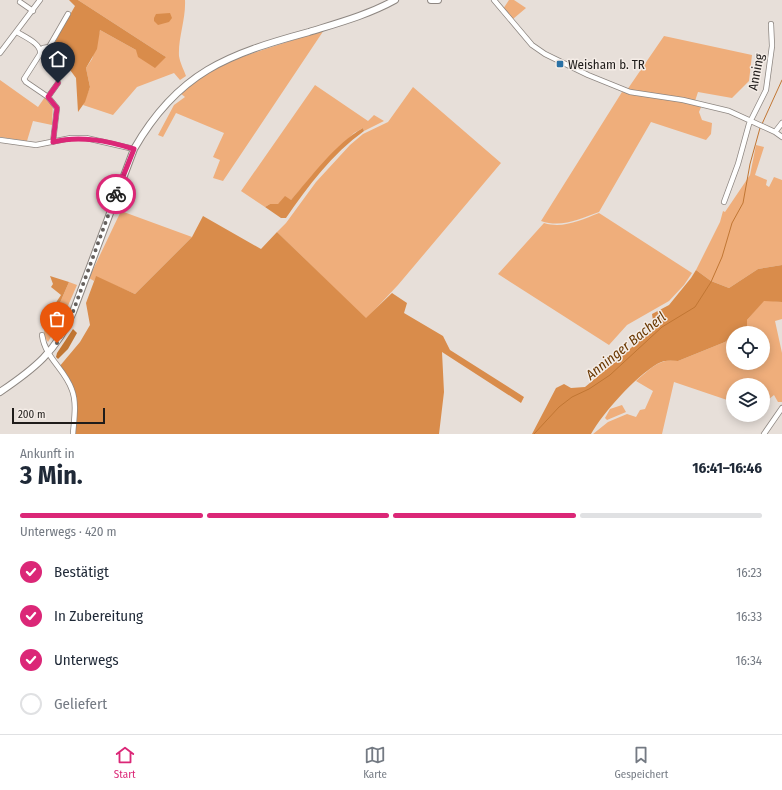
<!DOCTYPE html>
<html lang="de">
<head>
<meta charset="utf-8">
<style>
	body { margin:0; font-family:"Fira Sans Condensed",sans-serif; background:#f2f2f3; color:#1f2937; height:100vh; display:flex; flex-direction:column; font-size:15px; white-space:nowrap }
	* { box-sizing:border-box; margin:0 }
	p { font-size:13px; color:#747a83 }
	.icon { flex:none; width:22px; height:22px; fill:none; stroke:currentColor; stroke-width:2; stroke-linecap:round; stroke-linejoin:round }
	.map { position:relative; height:434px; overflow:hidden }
	.panel { display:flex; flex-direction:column; background:#fff; flex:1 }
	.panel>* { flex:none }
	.buttons { position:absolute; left:726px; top:326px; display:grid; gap:8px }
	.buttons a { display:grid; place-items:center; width:44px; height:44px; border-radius:50%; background:#fff; box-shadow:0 2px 10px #0003; font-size:20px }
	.scale { position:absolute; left:12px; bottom:10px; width:93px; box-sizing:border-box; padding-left:4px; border:2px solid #1f1c1a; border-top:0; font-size:11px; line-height:14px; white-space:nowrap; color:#1f1c1a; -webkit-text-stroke:3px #f4ece6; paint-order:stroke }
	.pin { position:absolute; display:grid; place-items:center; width:34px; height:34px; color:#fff; margin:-41px -17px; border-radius:50% 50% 50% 0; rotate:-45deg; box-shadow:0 0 4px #0007 }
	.pin .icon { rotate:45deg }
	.courier { position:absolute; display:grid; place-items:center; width:40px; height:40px; margin:-20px; border:3px solid #db2777; border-radius:50%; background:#fff; color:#222; box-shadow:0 1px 5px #0007 }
	.summary em { font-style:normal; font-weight:700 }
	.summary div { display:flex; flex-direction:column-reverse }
	.summary { display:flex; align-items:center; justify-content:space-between; height:68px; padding:0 20px }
	h1 { font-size:26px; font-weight:700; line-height:30px }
	.bar { display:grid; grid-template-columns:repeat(4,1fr); gap:6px 4px; align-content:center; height:48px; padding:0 20px }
	.bar i { height:5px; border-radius:3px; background:#e0e1e3 }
	.bar .active { background:#db2777 }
	.bar p { grid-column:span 4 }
	ol { padding:0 20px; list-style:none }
	li { display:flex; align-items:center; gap:12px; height:44px }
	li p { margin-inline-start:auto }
	li .icon { padding:4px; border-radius:50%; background:#db2777; color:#fff; stroke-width:4 }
	li:last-child { color:#747a83 }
	li i { width:22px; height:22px; border:2px solid #e0e1e3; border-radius:50% }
	.dock { display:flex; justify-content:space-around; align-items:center; height:56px; border-top:1px solid #e0e1e3; background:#fff; font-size:11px; color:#747a83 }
	.dock a { display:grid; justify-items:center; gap:2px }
	.dock .active { color:#db2777 }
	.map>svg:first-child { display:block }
</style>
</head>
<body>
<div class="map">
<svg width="782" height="434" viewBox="0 0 782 434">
	<rect width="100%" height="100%" fill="#e7dfd9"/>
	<path fill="#efae7b" d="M78,0H185C186,19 178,38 179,56C180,63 184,70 186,76L180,80L174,73L137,87L113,115L83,105L90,87L86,68L92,59L100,30L136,50L166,57Z
		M509,0H514L526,8L513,19L503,9Z
		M324,30L223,181L213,178L220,160L213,157L224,133L176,113L163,137L158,135L174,105L185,97L180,93L195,81L229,61Z
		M664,36L752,55L749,81L732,98L698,92L695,101L627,90Z
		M0,80L38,107L45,97L53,102L52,125L33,121L27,141L0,137Z
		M315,85L368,121L374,115L384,121L364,131L363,128L354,133L322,165L291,200L278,204H270L265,207L241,191Z
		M413,87L501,163L398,285L366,319L277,232L286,223L316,182L350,145L363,134L388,122Z
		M622,92L702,105L699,112L702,120L712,123L711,134L706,140L651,122L599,212C579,219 562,228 541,221Z
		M756,145L764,147L755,175L767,180L766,185L769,187L774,177L782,180V265L758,269L729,288L711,281L696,270L720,222L723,211L725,212L750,175Z
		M121,211L192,237L135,294L96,277L94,281L89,278Z
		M599,213L692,273L684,285L669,301L627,325L609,345L498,274L544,223C563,229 581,220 599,213Z
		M69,282L77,285L64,315L48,342L44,336L45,315L53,307L59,305Z
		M764,300L782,302V319L775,321L782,353V402H778L774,395L769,399L763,395V385H733V402L674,382L662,434H593L608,422L627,414L636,417L640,410L645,409L653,391L636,381C649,370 660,357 678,361L725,342L733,336V363H763V333H740L747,326V320Z
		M622,405L626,412L607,420L605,418L610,409Z"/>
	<path fill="#d98c4b" d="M69,0H78L166,57L155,68L138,57L136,50L100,30L97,49L86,68L90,87L85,102L78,112L76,78L53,47L59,34L75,6Z
		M170,13L172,18L169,22L158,25L154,21V18L156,14Z
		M363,128L364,131C332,154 308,186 286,218H281L265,207L270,204H278L285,196L291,200C311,177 336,143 363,128Z
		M203,216L261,249L277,232L366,318L392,293L407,303L404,313L443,336L450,350L524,397L521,403L442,352L444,392L439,434H73L75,400L59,367L80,342L90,325L86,303L96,276L135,294L192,237Z
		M782,265V302L764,301L747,320V326L740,333H733V336L725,342L678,361C671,360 663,360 657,364C635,377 603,413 591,434H532L556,388L564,384L571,388L585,387L620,358L654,327L652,314L669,305L691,278L696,270L711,281L729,288L758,269Z
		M50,276L69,282L59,305L53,307L61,295L51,287L53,284Z"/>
	<path fill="#c17633" d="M73,329L77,333L68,349L58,359L56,357L57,353Z"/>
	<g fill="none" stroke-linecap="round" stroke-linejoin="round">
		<path stroke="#c17633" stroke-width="1" d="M762,124L782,80
			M534,434L559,407L572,397L589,389L610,375L662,327L695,307L711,282L722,257L732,223L743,203L750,164L760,128"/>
		<g stroke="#8e8782" stroke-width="6">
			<path id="minor" d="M494,0L532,45L545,54L588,75L630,92L683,100L729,111L775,132L782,137
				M20,2L33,11
				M17,32C25,37 42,44 40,54L24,79L26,82L48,97L57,108L53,142
				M41,50L43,48L49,47L68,14
				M0,53L40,0
				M48,97L58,83
				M775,132L782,123
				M0,140L36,145L71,138H86L134,149
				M724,202L738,164L749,124L766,90L772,46L771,24
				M42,335C45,358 65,369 72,390C77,403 74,420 73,434
				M764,434L782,408"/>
		</g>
		<g stroke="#8e8782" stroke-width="8">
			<path id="major" d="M431,0H438
				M0,392C34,369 57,351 73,312L134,149C178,72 228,54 309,32C338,23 368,15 395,0"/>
		</g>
		<use href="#minor" stroke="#fff" stroke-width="4.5"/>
		<use href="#major" stroke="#fff" stroke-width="6"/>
	</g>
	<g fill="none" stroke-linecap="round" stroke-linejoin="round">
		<path stroke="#65605d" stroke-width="4" stroke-dasharray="0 7.2" d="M57,343L70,320L116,194"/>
		<path stroke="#db2777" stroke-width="5" d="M58,83L48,97L57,108L53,142C80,135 108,141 134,149L116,194"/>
	</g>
	<rect fill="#2a71a5" stroke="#f4ece6" stroke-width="1.5" x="556" y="60" width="8" height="8" rx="2"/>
	<g text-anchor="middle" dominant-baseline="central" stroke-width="3" stroke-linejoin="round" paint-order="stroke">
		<g font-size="13" fill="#1f1c1a" stroke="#f4ece6" text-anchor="start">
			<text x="568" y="64">Weisham b. TR</text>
		</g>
		<g font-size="13" fill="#1f1c1a" stroke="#f4ece6">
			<text transform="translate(756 72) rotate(-79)">Anning</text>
		</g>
		<g font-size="14" font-style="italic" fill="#6a3802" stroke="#f4ece6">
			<text transform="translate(626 346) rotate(-39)">Anninger Bacherl</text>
		</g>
	</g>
</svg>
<div class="buttons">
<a><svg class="icon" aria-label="locate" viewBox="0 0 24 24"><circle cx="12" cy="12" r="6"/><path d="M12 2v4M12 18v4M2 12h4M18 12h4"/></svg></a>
<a><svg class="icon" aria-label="layers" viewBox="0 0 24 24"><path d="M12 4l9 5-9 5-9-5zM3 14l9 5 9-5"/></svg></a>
</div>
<div class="scale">200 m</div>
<div class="pin" style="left:57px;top:343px;background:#ea580c"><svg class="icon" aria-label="bag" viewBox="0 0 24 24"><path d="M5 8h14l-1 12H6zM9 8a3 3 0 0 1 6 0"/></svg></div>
<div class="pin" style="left:58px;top:83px;background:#1f2937"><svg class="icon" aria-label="home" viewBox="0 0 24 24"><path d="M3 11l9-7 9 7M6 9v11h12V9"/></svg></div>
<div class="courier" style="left:116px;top:194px"><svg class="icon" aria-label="bike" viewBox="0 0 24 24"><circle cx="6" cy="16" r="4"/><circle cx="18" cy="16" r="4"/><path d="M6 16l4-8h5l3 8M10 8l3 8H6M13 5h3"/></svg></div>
</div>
<section class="panel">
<div class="summary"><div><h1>3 Min.</h1><p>Ankunft in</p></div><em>16:41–16:46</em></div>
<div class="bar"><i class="active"></i><i class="active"></i><i class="active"></i><i></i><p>Unterwegs · 420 m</p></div>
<ol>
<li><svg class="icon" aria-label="check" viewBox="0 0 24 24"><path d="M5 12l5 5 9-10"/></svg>Bestätigt<p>16:23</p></li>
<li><svg class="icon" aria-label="check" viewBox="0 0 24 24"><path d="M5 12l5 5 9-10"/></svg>In Zubereitung<p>16:33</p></li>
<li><svg class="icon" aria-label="check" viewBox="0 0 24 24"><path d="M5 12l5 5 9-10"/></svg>Unterwegs<p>16:34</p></li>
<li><i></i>Geliefert</li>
</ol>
</section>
<nav class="dock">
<a class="active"><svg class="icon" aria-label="home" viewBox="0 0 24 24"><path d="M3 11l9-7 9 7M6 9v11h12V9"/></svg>Start</a>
<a><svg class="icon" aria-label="map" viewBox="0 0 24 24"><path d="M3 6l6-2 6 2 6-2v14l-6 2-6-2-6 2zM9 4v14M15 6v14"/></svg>Karte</a>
<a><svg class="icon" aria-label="saved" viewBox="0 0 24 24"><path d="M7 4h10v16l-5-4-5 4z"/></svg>Gespeichert</a>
</nav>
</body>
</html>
